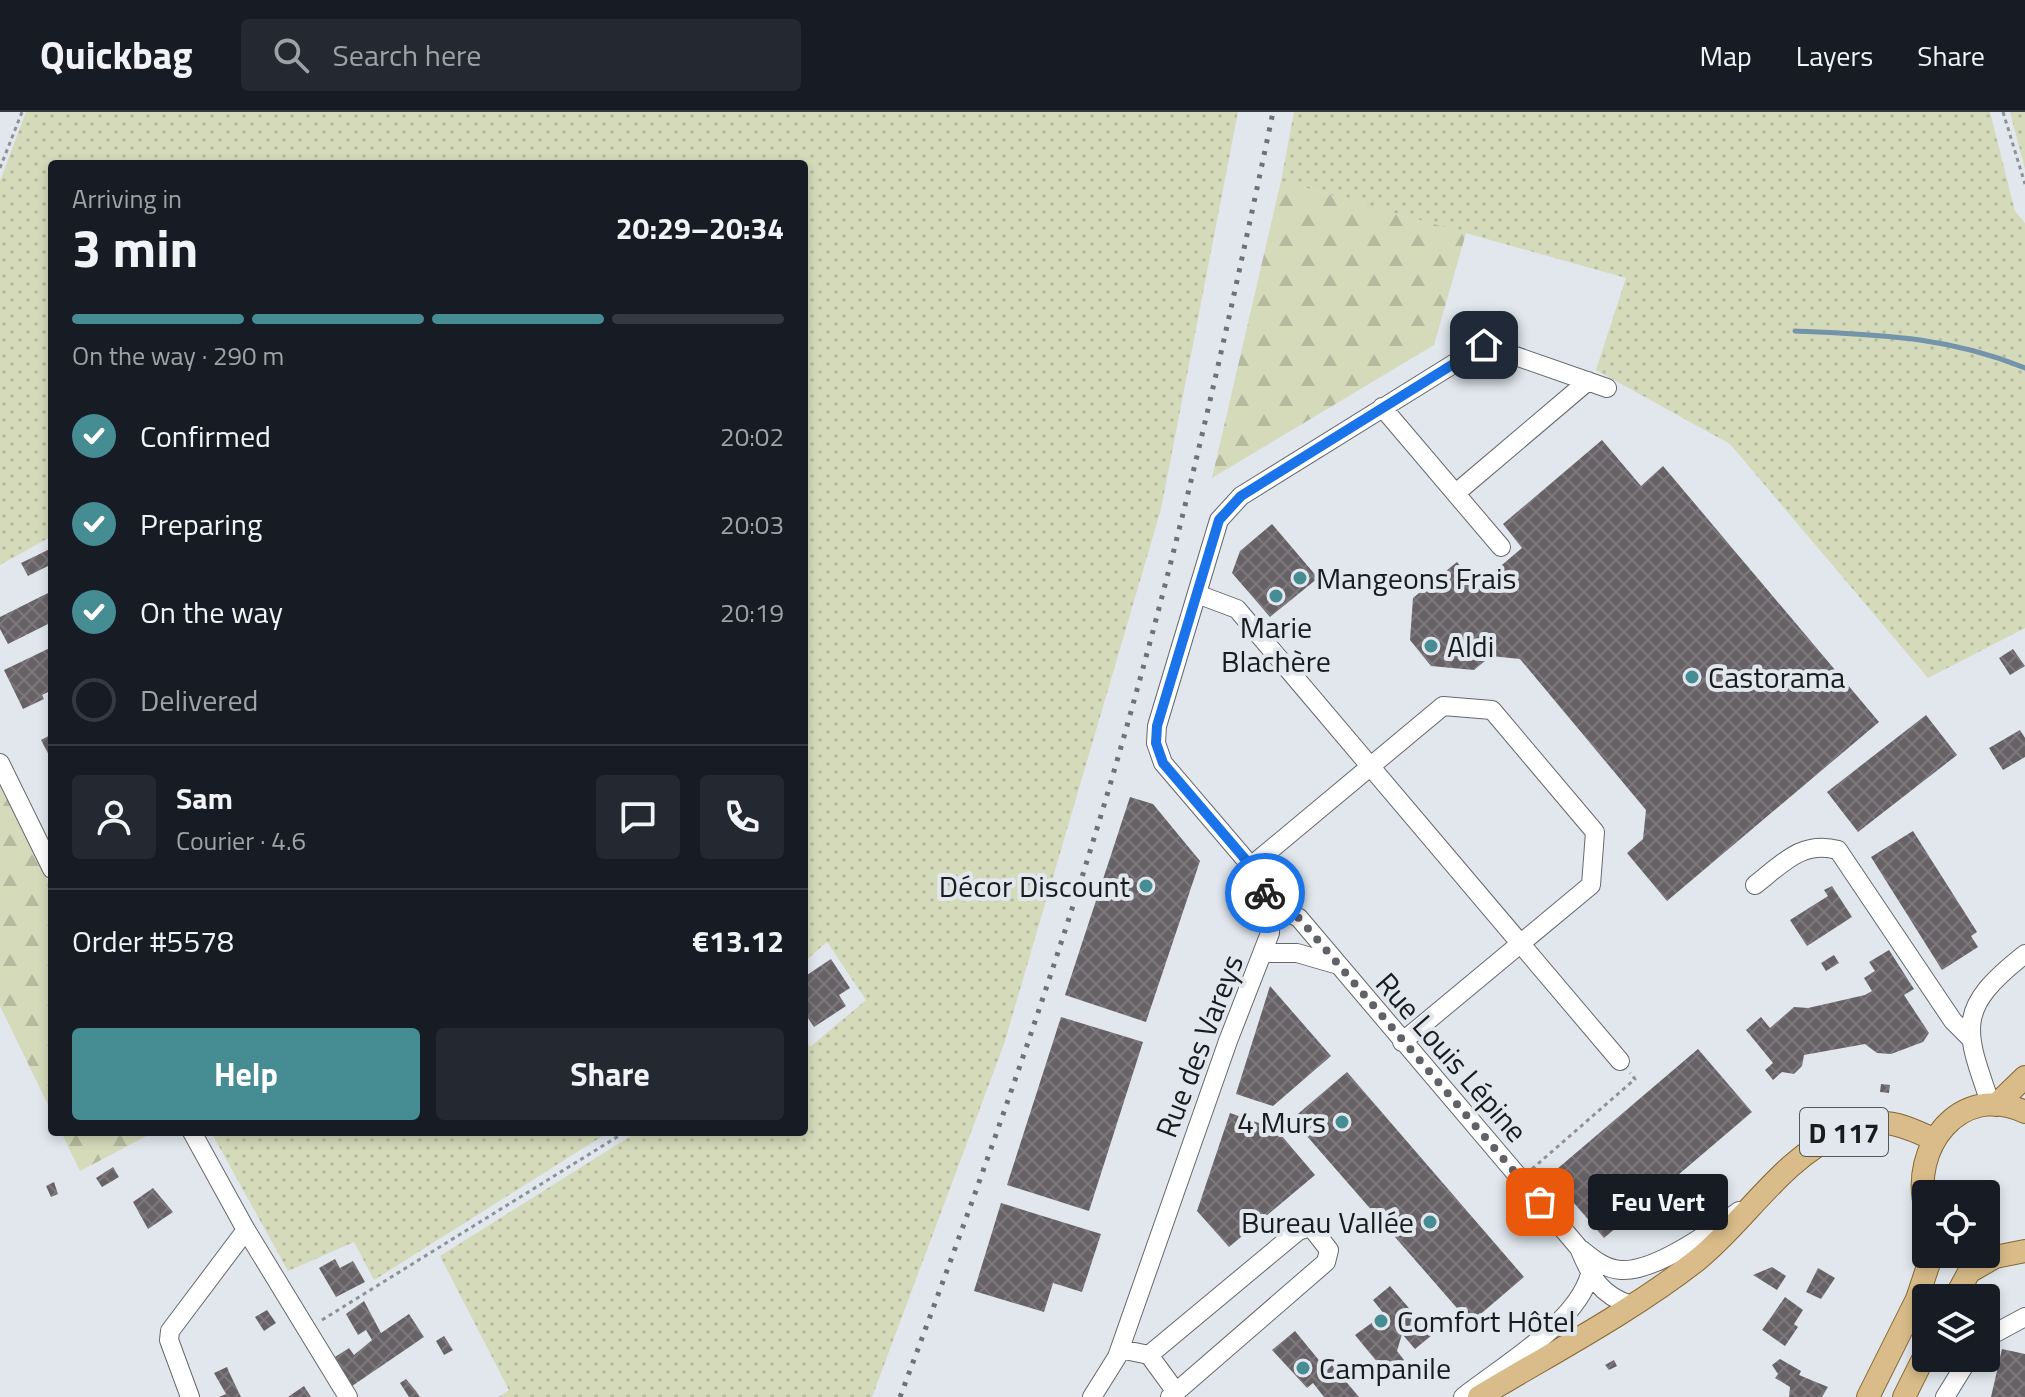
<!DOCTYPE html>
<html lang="en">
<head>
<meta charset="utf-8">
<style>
	body { margin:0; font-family:"Titillium Web",sans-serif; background:#242831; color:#f1f3f6; height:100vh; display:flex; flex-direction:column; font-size:30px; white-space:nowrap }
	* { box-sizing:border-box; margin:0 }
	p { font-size:26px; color:#9ea1a6 }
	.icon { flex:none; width:44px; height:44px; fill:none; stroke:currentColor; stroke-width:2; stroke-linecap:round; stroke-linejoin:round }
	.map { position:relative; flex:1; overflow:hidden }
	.panel { position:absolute; left:48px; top:48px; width:760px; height:976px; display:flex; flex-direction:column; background:#171b24; border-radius:8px; box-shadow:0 4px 12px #0003 }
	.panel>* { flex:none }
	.fabs { position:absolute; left:1912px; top:1068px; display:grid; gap:16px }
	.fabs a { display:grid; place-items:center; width:88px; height:88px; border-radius:8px; background:#171b24; box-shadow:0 4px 12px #0003; font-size:40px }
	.pin { position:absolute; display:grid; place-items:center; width:68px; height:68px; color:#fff; margin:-34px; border-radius:16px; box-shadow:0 4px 12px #0006 }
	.courier { position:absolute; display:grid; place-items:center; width:80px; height:80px; margin:-40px; border:6px solid #1a73e8; border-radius:50%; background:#fff; color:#222; box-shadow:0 2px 10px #0007 }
	.bubble { position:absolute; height:56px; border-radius:8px; background:#171b24; box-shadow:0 4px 12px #0003; font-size:26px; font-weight:700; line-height:56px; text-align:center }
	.head em { font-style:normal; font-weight:700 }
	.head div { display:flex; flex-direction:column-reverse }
	.head { display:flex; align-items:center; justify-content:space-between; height:136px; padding:0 24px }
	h1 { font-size:52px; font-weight:700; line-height:60px }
	.bar { display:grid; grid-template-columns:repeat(4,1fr); gap:12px 8px; align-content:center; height:96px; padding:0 24px }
	.bar i { height:10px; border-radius:6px; background:#363941 }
	.bar .on { background:#458c93 }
	.bar p { grid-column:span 4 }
	.line { display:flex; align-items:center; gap:20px; padding:0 24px; border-top:2px solid #363941 }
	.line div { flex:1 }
	.round { display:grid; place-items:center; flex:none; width:84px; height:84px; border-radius:8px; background:#242831 }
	ol { padding:0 24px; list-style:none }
	li { display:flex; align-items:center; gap:24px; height:88px }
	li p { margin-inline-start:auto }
	li .icon { padding:8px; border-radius:50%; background:#458c93; color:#fff; stroke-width:4 }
	li:last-child { color:#9ea1a6 }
	li i { width:44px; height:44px; border:4px solid #363941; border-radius:50% }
	.action { display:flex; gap:16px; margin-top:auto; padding:16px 24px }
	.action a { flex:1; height:92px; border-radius:8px; background:#458c93; color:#fff; font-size:32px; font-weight:700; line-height:92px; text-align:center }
	.action a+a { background:#242831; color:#f1f3f6 }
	header { display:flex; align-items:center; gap:48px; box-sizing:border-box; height:112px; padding:0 40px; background:#171b24; border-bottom:2px solid #363941 }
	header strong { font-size:38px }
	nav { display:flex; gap:44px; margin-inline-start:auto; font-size:28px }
	.search { width:560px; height:72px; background:#242831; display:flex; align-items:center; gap:20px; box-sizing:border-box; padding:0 28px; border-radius:8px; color:#9ea1a6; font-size:30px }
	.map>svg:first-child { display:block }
</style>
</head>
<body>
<header>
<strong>Quickbag</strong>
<div class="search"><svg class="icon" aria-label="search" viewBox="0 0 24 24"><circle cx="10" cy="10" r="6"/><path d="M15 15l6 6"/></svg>Search here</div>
<nav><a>Map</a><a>Layers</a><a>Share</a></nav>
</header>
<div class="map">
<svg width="2025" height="1285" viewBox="0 0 2025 1285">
	<defs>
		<pattern id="grass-dots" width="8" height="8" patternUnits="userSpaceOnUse" patternTransform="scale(2)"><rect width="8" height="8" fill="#d4daba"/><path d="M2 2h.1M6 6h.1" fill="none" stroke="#b5ba9f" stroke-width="1.8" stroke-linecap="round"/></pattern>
		<pattern id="forest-firs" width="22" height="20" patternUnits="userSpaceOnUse" patternTransform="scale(2)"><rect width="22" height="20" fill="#d4daba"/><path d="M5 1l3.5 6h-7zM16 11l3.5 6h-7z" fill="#b5ba9f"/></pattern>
		<pattern id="building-cross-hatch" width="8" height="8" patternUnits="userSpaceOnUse" patternTransform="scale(2)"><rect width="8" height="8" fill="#676266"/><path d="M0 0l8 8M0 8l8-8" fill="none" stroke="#7c787b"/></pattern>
	</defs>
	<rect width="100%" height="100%" fill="#e1e7ed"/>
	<path fill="url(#grass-dots)" d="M26,0H1238L1161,397L1004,932L872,1285H499L509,1278L440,1144L637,1020H804V926L810,935L866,888L827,830L804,850V52H52V424L0,453V69Z
		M1294,0H1990L2015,99L2025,111V516L1928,566L1730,332L1596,258L1626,166L1281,69Z
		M2010,0H2025V57Z
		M211,1020H609L374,1168L354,1130L288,1159Z"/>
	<path fill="url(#forest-firs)" d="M1281,69L1466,121L1434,233L1212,366Z
		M0,668L52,778V1001L0,894Z
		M61,1020H154L80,1059Z"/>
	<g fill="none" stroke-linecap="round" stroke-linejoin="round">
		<path stroke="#7494ab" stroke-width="5" d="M1795,219C1879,223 1947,224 2025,256"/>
	</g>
	<path fill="url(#building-cross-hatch)" d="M1602,328L1641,374L1663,354L1879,610L1667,789L1627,741L1643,727L1646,698L1520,547L1491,544L1474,558L1431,554L1410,528L1413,486L1457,450L1477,474L1522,436L1503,412Z
		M1272,412L1318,466L1270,505L1232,461L1240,439Z
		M52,436V452L28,464L21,451Z
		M52,479V510L8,532L0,517V505Z
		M52,535V578L42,583L44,587L23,597L4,558Z
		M2013,537L2025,554L2010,563L1999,546Z
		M1926,603L1957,643L1858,720L1827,680Z
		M2020,618L2025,626V645L2003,658L1989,636Z
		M52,622V649L41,628Z
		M1130,685L1153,692L1200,749L1146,910L1065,883Z
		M1913,719L1977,820L1971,824L1978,835L1942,858L1871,745Z
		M1287,760L1294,769L1289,773L1282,765Z
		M1832,774L1852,805L1807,834L1790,808L1828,784L1824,778Z
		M1889,838L1914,877L1904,883L1929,921L1923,930L1891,942L1877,941L1865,932L1804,943L1802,954L1794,962L1782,960L1773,968L1765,958L1773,951L1746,918L1761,905L1770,916L1794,895L1808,896L1865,883L1872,879L1864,866L1875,859L1869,850Z
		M1834,843L1839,851L1826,859L1821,851Z
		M831,847L850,876L839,883L846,894L814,915L804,900V865Z
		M1270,874L1331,944L1273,994L1236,982Z
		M1061,905L1143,930L1089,1099L1007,1073Z
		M1698,937L1752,1000L1604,1126L1550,1063Z
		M1347,960L1524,1165L1470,1211L1292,1007Z
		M1881,972L1890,973L1889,981L1880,980Z
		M1230,1001L1276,1017L1315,1063L1229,1135L1197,1099Z
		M113,1055L119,1065L102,1075L96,1066Z
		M54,1070L58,1082L51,1085L46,1074Z
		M153,1076L173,1100L148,1117L133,1090Z
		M1001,1091L1101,1122L1082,1180L1053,1171L1044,1200L974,1179Z
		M335,1147L340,1156L353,1149L365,1170L336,1185L319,1156Z
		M1772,1155L1786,1164L1777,1178L1753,1163Z
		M1818,1156L1835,1166L1821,1187L1806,1180Z
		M1390,1174L1432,1223L1415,1237L1402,1222L1397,1239L1404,1248L1387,1262L1355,1223L1384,1202L1373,1188Z
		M1785,1185L1803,1198L1794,1212L1798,1215L1785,1234L1762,1218Z
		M364,1189L381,1221L409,1202L424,1225L352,1274L335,1245L349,1236L354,1243L372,1228L366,1218L358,1223L346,1202Z
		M267,1198L276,1211L264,1219L255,1205Z
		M1295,1219L1327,1258L1332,1253L1359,1285H1324L1313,1271L1307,1276L1272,1238Z
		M444,1224L453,1238L444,1243L436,1229Z
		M2002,1237L2025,1242V1285H1991Z
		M1780,1247L1801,1259L1799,1263L1828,1275L1822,1285H1789L1790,1275L1775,1266L1778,1262L1772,1253Z
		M1614,1248L1617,1254L1609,1258L1605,1253Z
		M227,1255L229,1260L241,1285H219L226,1282L214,1261Z
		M406,1267L416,1279L420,1285H409L400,1271Z
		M304,1274L311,1285H288Z"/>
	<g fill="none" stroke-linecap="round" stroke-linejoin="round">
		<g stroke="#64696e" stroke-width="20">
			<path id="minor" d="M1382,295L1501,435
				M1456,381L1588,269
				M1197,482L1237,497L1620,949
				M0,651L52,757
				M1251,754L1443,594L1492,598L1595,720L1591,773L1402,930
				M1755,773C1782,752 1802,728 1838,738L1953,909L1970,926
				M1270,791L1299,806L1579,1136C1591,1165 1600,1183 1631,1193
				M1264,841H1297L1335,852
				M1991,993C1964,916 1955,897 2025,842
				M192,1020L246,1118L348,1285
				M1582,1138C1593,1147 1605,1157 1621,1158C1655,1160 1712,1119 1739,1099
				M1986,1226L2025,1205
				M1120,1237L1149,1243L1176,1280L1170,1285
				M1149,1243L1298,1119L1311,1115L1329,1138L1326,1150L1176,1280
				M190,1285L169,1228L170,1219L246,1118
				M1092,1285L1117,1245L1228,929L1270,821V791L1251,754L1163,651L1156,631L1157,614L1219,408L1241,384L1484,233L1607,276
				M1463,1285C1502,1254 1577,1211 1590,1162
				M1945,1285L1969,1246"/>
		</g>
		<g stroke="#866730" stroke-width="24">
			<path id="major" d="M1996,993L2025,965
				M1926,1097C1909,1037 1960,969 2025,1000
				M1982,1143L1995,1145L2025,1139
				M1955,1186L1969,1160L1995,1145
				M1479,1285C1552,1241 1629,1201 1696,1149C1746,1109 1781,1047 1841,1021C1879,1004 1897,1010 1933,1027
				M1868,1285L1917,1187L1932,1142
				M1904,1285L1926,1241"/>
		</g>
		<path stroke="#8d9296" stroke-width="3" stroke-dasharray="4 4" stroke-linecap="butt" d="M2003,0L2025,72
			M0,56L22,0
			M1532,1057L1635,967L1630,961
			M322,1208L625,1020"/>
		<use href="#minor" stroke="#fff" stroke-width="18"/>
		<use href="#major" stroke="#d9bc89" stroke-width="22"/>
		<path stroke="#6e7275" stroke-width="5" stroke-dasharray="4 8" stroke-linecap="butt" d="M900,1285C984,1061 1066,833 1130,603C1186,404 1231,202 1273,0"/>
	</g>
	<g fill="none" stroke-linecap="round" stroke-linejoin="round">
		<path stroke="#5f6266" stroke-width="8" stroke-dasharray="0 14.4" d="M1265,781L1270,791L1299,806L1540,1090"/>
		<path stroke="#1a73e8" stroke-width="10" d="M1265,781L1251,754L1163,651L1156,631L1157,614L1219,408L1241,384L1484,233"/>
	</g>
	<g fill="#458c93" stroke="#e1e7ed" stroke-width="3">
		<circle cx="1300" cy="466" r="8"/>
		<circle cx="1276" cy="484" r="8"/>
		<circle cx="1431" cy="534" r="8"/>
		<circle cx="1692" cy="565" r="8"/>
		<circle cx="1146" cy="774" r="8"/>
		<circle cx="1342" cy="1010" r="8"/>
		<circle cx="1430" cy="1110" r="8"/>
		<circle cx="1381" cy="1209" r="8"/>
		<circle cx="1303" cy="1256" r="8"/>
	</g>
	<g text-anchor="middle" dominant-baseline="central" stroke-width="8" stroke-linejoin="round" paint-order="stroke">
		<rect fill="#e1e7ed" stroke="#55585b" stroke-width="2" x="1800" y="996" width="88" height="48" rx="6"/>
		<g font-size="28" font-weight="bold" fill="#191b1d">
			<text x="1844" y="1020">D 117</text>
		</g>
		<g font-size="30" fill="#191b1d" stroke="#e1e7ed" text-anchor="start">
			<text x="1316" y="466">Mangeons Frais</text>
			<text x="1276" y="515" text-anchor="middle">Marie<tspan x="1276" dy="34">Blachère</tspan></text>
			<text x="1447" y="534">Aldi</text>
			<text x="1708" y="565">Castorama</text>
			<text x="1130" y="774" text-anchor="end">Décor Discount</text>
			<text x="1326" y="1010" text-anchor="end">4 Murs</text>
			<text x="1414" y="1110" text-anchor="end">Bureau Vallée</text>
			<text x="1397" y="1209">Comfort Hôtel</text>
			<text x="1319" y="1256">Campanile</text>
		</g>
		<g font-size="30" fill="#191b1d" stroke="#e1e7ed">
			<text transform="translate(1199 934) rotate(-69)">Rue des Vareys</text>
			<text transform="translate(1452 945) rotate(49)">Rue Louis Lépine</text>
		</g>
	</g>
</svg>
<div class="fabs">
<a><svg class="icon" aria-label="locate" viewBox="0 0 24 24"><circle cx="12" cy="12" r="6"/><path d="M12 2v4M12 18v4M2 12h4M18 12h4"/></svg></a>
<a><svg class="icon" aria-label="layers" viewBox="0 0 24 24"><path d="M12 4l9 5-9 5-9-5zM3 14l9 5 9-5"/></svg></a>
</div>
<div class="pin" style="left:1540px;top:1090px;background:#ea580c"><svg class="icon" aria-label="bag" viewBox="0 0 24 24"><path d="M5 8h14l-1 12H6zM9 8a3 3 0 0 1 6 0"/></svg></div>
<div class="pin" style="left:1484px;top:233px;background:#1f2937"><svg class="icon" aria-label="home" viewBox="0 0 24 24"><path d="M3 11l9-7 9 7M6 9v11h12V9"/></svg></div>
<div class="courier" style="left:1265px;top:781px"><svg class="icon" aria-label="bike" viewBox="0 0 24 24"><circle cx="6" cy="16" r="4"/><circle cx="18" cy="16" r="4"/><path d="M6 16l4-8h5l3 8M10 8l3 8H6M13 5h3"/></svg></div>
<div class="bubble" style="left:1588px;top:1062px;width:140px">Feu Vert</div>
<section class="panel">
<div class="head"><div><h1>3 min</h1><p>Arriving in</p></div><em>20:29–20:34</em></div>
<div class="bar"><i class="on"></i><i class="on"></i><i class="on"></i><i></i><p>On the way · 290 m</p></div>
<ol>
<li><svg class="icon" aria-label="check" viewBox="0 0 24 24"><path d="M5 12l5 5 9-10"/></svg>Confirmed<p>20:02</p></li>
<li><svg class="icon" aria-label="check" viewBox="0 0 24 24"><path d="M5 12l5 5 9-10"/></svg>Preparing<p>20:03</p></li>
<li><svg class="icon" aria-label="check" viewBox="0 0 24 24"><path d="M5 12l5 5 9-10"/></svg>On the way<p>20:19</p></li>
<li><i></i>Delivered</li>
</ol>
<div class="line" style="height:144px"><a class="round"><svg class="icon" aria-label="person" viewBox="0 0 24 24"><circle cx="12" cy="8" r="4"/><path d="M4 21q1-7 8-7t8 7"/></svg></a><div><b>Sam</b><p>Courier · 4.6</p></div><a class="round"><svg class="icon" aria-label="chat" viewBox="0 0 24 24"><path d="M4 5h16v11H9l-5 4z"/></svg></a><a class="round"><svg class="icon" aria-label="phone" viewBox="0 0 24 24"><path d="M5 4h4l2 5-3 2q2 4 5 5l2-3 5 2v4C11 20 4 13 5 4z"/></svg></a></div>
<div class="line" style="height:104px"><div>Order #5578</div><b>€13.12</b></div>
<div class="action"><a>Help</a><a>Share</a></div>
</section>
</div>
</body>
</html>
